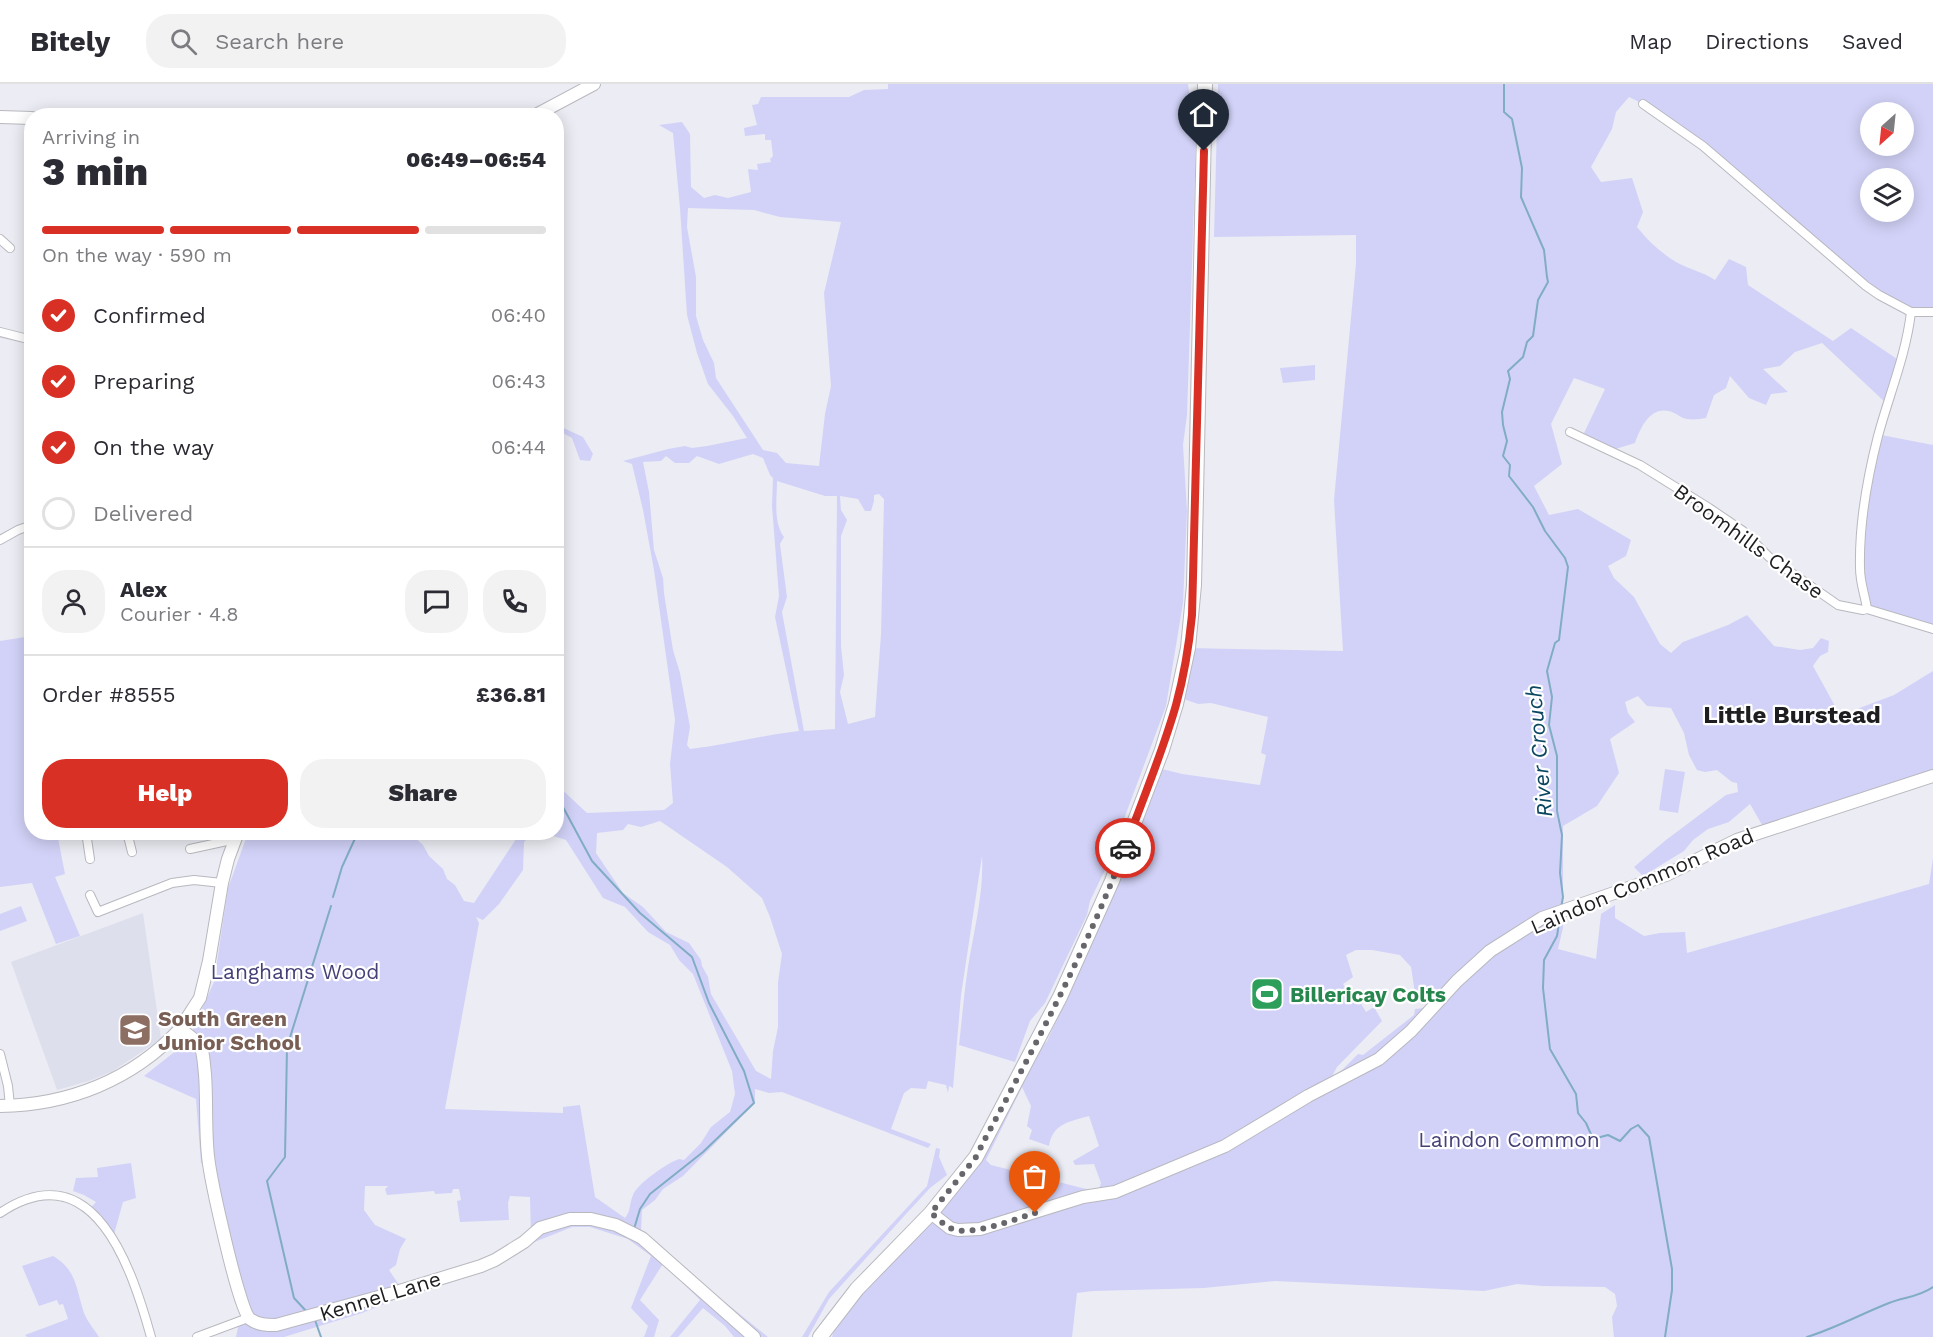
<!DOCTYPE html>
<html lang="en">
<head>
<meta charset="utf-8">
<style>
	body { margin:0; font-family:"Work Sans",sans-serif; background:#f2f2f3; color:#2b2b33; height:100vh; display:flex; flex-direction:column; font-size:22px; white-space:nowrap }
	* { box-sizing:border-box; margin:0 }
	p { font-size:20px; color:#7c7c81 }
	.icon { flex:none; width:33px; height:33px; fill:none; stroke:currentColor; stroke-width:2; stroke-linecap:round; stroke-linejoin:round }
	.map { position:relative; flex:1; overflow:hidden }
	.details { position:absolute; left:24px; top:24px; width:540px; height:732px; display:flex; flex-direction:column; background:#fff; border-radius:24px; box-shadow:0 3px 15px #0003 }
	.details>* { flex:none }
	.needle { width:39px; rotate:207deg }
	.controls { position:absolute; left:1860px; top:18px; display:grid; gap:12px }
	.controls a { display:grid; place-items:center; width:54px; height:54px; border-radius:50%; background:#fff; box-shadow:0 3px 15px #0003; font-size:30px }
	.pin { position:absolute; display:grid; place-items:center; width:51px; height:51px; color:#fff; margin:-62px -26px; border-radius:50% 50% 50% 0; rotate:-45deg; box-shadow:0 0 6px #0007 }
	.pin .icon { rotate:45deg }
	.courier { position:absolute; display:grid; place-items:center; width:60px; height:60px; margin:-30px; border:4px solid #d93025; border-radius:50%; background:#fff; color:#222; box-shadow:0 2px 8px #0007 }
	.head em { font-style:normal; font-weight:800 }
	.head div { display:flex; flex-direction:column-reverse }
	.head { display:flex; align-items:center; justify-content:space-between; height:102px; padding:0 18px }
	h1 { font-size:39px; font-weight:800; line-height:45px }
	.bar { display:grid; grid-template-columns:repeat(4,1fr); gap:9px 6px; align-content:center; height:72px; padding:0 18px }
	.bar i { height:8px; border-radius:4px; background:#e1e1e2 }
	.bar .on { background:#d93025 }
	.bar p { grid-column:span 4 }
	.line { display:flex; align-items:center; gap:15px; padding:0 18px; border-top:2px solid #e1e1e2 }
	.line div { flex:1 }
	.round { display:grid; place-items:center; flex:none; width:63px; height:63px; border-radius:24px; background:#f2f2f3 }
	ol { padding:0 18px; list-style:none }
	li { display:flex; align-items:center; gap:18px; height:66px }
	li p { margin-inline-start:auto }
	li .icon { padding:6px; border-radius:50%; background:#d93025; color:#fff; stroke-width:4 }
	li:last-child { color:#7c7c81 }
	li i { width:33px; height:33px; border:3px solid #e1e1e2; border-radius:50% }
	.primary-button { display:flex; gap:12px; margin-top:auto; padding:12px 18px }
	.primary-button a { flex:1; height:69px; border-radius:24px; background:#d93025; color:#fff; font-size:24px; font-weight:800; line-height:69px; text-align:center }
	.primary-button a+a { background:#f2f2f3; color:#2b2b33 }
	header { display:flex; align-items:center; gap:36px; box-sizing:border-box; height:84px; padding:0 30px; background:#fff; border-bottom:2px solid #e1e1e2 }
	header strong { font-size:28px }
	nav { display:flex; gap:33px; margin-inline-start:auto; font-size:21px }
	.search { width:420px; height:54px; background:#f2f2f3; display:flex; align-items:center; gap:15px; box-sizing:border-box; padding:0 21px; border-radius:24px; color:#7c7c81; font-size:22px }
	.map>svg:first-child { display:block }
</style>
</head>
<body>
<header>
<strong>Bitely</strong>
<div class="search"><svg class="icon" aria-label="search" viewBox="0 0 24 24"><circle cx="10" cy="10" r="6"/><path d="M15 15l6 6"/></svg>Search here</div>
<nav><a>Map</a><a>Directions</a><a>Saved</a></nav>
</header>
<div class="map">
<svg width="1933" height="1253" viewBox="0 0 1933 1253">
	<rect width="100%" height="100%" fill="#ececf4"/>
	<path fill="#dedfed" d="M143,829L161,955L113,987L89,997L57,1006L11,878Z"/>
	<path fill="#d2d2f8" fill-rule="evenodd" d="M888,0H1188L1195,61V91L1187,331L1183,361L1187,427L1183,519L1166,622L1105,786L1090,817L1087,831L1045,919L1030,937L1015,978L959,961C962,935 964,909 968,883C974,846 984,809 982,772L961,911L953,1004L949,1002L948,1009L946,1001L928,997L926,1005L911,1004L904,1009L891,1045L931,1060L928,1064L782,1008L769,1009L755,1005V1019L683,1092L663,1105L655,1116L642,1126L641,1146L656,1157L694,1193L768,1253H762C735,1231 707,1209 681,1185C666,1172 653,1155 636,1146C618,1137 580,1123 561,1131C550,1135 540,1144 531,1152L530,1113L510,1112L508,1119L509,1136L460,1138L457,1117L461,1116L459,1105H453L452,1109L435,1110L434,1107L387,1111L385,1105L388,1102H365L364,1126L375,1141L406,1155L400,1165L396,1181L389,1186L399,1201C419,1202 429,1197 448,1191C464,1187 481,1183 496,1175C516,1165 534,1150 555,1141C599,1123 634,1148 666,1175L640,1216L659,1236L654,1253H644L648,1242L631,1224L651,1172L628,1155L590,1143H572L527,1161L497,1181L416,1207L362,1229L284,1253H236L239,1239L248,1234L242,1222L224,1150L210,1083L201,1079L196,1015L144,992L187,958L214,898L228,804L248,749H410L423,761L429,772L443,785L447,795L455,801L464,817L474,819L520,749H539L532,750L524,758L523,786L499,820L483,836L476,833L479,839L445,1025L563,1029V1023L580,1021L595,1113L625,1134C631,1127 629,1120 633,1111C637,1100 667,1079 679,1075L684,1076L701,1059L711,1043L730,1028L735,1010L732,987L693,890L679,876L670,861L648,848L625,823L603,814L566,756L544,749L556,748L557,701L587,729L664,726L673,719L670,680L675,636L654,486L643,426L632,380L623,377L668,365L685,362L692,364L707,362L747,354L733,332L708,300L697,269L687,231L680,124L673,49L659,41L682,38L690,50L691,103L704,114L715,111L728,114L751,108L748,85L758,86L757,80L771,78L770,75L773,72L771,56H765V50L745,52L744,44L757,41L752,21L758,20L761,13H849L864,6L888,5ZM688,124L754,126L780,133L841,138L824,209L831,302L825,330L819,382L786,379L777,369L763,366L716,294L714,279L703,256L696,232V193L687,143ZM753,370L763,374L770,391L773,394L772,422L779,512L775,533L799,647C763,651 726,661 690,665L687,661L690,643L680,589L673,566L664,509L663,494L654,466L649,408L643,378L661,377L666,372L675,379H689L697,372L719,380ZM777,397L825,412H837L835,645L804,647L782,528L787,513L780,460L784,453C773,438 777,415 777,397ZM879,410L884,415L881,550L875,633L848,640L840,608L844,591L841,562V452L847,436L841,426L840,412L858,415L865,427H871L874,417V411ZM660,737L727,783L762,814L770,833L782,870L778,898V943L773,967L771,995L756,987L711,910L708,893L702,882L701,876L689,859L666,848L643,823L623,809L596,769L597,749L623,746L628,740L641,743Z
		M1218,0H1933V228H1911L1875,205L1732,87L1643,20L1629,13L1616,28L1612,45L1591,83L1601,98L1632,94L1643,128L1637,143C1648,157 1661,169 1676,178C1689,185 1703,188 1715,196L1729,175L1746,183L1748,201L1833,257L1851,244L1900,277L1887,320L1822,259L1795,268L1780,282L1763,285L1788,308L1771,310L1766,321L1749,314L1730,292L1726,304L1714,311L1706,334C1700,335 1693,336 1687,335C1681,334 1679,331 1674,329C1652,319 1641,342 1635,359L1609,367L1584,349L1605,305L1574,294L1551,340L1562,380L1534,402L1549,431L1578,425L1631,456L1626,472L1608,482L1614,494L1634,513L1660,560L1671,569L1683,558L1728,541L1747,531L1774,562L1800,566L1813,564L1821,554L1829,557L1828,568L1820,572L1813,582L1841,633L1857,625L1894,611L1933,587V692L1765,746L1750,720L1729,738L1708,745L1693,756L1684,767L1643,792L1634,783L1666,756L1726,711L1738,708L1737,699L1732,698L1717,686L1705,688L1697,686L1689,671L1684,649L1671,624L1647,622L1638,612L1625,618L1628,629L1635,638L1610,655L1619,689L1597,722L1563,742V844L1558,865L1596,875L1601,830L1615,821V834L1644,852L1660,849L1685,848L1687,869L1929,800L1933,774V1253H1614L1612,1233L1617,1222L1615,1210L1605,1203L1542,1202L1517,1200L1484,1207L1275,1197L1204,1204L1093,1207L1077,1209L1072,1253H832L839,1230L952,1104L1032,975L1047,957L1112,815L1162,685L1182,690L1260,701L1266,671L1261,669L1268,633L1211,619L1198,620L1178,613L1188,564L1343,567L1334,416L1356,180V151L1214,153ZM1870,28H1904V62H1870ZM1870,94H1904V128H1870ZM1356,866H1372L1400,871L1411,883L1416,916L1426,917L1441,913L1433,923L1415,925L1414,931L1363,971L1358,970L1339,989L1338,995L1328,1000L1337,983L1382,937L1374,923L1366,928L1357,913L1353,915L1343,900L1353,893L1346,871ZM1022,1003L1031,1022L1027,1042L1032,1046L1029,1055L1049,1062C1053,1039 1069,1038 1089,1032L1099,1062L1073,1077L1075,1081L1094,1080L1101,1099L1098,1108L991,1081L986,1076Z
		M1315,281V296L1283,299L1280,284Z
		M557,341L583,353L593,370L590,377L580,376L572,354L557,346Z
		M1876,350L1933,361V545L1867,525L1860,484Z
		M25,553L32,594V748L57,749L65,790L55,793L80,852L56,860L32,799L0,803V557Z
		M1665,685L1685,688L1678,729L1659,726Z
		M21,822L27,837L0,847V830Z
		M936,1064L940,1065L939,1073L947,1091L930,1104L906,1130L829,1215L808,1253H802L829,1208L927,1102Z
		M131,1079L136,1114L123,1118L113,1154L89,1126L96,1118L84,1111L73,1107L76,1094L98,1093L97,1084Z
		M53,1172C77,1186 76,1205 84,1229C87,1237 94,1245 99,1253H27L25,1251L68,1235L63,1220L59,1221L57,1216L39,1222L22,1182Z
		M687,1194L754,1253H734L725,1242L703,1224L678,1253H670L700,1216L682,1198Z"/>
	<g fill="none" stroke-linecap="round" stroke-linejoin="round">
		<path stroke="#80acc4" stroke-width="2" d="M1504,0V28L1512,35L1522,84L1521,113L1544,166L1547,193L1548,198L1538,216L1533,252L1527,258L1523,273L1508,287L1510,295L1502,328L1503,341L1507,357L1503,372L1510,381L1509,392L1533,423L1545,447L1565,474L1568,483L1559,556L1555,559L1547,587L1552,613L1549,641L1557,672V727L1562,751L1560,789L1563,813L1561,824
			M556,710L592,777L640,829L692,873L709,919L744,987L754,1019L703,1068L650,1110L640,1125L634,1145
			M333,813L342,783L358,748
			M1560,833L1557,852L1544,876L1543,904L1550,965L1576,1010L1578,1029L1586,1039L1593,1055L1608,1051L1620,1057L1631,1045L1638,1041L1649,1053L1672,1185V1206L1665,1253
			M307,1228L294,1214L267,1097L285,1073L287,963L331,822
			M315,1236L321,1253
			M1807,1253C1836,1244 1861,1230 1889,1219C1904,1213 1919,1213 1933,1203"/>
		<g stroke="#b8b8bf" stroke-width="10">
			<path id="street" d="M1643,20L1703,62L1866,202L1879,211L1911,228C1906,271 1889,311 1878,352C1867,395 1859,441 1860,484C1860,499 1865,511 1867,525
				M0,155L10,164
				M1911,228H1933
				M0,248L32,256
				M1570,348L1640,381L1709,424L1743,447L1769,473L1838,521L1863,526L1867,525L1933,545
				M0,456L18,446L32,441
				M86,748L90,775
				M127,748L132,768
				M190,765L236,755
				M90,811L98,828L172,799L194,796L222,799
				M0,970L8,1002L10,1022
				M0,1129C94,1066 132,1185 151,1253
				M197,1253L248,1234"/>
		</g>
		<g stroke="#b8b8bf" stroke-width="14">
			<path id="secondary" d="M534,32L594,0
				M0,33L32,34
				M238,748L228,775L222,799L209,877L200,914L180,945C188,951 198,957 202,967C204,975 204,983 205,990C207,1017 205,1045 208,1072C210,1093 239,1227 250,1235C258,1241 267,1241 276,1241L393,1209L481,1182L495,1176L524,1158L540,1144L570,1135H591L616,1141L642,1154L754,1253
				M0,1022C69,1021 132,996 180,945
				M931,1129L950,1144L958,1146L980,1145L1083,1113L1115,1108L1225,1062L1308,1012L1379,975L1411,947L1457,897L1490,867L1542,834L1666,791L1737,756L1933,692"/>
		</g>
		<g stroke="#b8b8bf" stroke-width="16">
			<path id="primary" d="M820,1253L857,1205L931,1129L976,1073L1060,913L1112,797L1162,666L1176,620L1188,564L1194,501L1205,0"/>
		</g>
		<use href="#street" stroke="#fff" stroke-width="8"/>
		<use href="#secondary" stroke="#fff" stroke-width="12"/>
		<use href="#primary" stroke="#fff" stroke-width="14"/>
	</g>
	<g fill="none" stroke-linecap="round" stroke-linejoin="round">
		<path stroke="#66666b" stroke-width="6" stroke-dasharray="0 10.8" d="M1035,1129C1015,1135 969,1154 950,1144C943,1140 937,1134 931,1129L976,1073L985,1055C1036,960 1087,865 1125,764"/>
		<path stroke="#d93025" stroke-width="8" d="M1125,764C1142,717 1162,670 1176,621C1184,592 1189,562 1192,531L1204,67"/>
	</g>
	<defs>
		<g id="stadium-square" transform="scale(1.725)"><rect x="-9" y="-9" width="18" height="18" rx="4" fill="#2e9e5b" stroke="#fff"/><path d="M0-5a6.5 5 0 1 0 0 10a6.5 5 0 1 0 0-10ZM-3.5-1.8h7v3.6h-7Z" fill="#fff"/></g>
		<g id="school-square" transform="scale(1.725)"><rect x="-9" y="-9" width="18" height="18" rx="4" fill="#8d6e63" stroke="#fff"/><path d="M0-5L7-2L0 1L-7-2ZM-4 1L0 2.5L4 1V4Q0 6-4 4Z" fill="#fff"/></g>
	</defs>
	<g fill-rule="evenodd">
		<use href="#stadium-square" x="1267" y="910"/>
		<use href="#school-square" x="135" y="946"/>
	</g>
	<g text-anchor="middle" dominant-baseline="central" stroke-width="4.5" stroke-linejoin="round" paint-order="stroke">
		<g font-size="21" fill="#1e1e21" stroke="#fff">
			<text transform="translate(1749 457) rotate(36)">Broomhills Chase</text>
			<text transform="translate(1642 797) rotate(-23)">Laindon Common Road</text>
			<text transform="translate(380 1212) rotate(-17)">Kennel Lane</text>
		</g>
		<g font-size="21" fill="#454077" stroke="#fff">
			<text x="295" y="887">Langhams Wood</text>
			<text x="1509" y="1055">Laindon Common</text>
		</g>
		<g font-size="21" font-weight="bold" fill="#27864d" stroke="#fff" text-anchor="start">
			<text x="1290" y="910">Billericay Colts</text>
		</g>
		<g font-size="21" font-weight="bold" fill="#785e54" stroke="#fff" text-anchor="start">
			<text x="158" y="934">South Green<tspan x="158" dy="24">Junior School</tspan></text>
		</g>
		<g font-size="22" font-style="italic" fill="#0c4761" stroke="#fff">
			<text transform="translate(1539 667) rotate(-95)">River Crouch</text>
		</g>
		<g font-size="24" font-weight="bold" fill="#1e1e21" stroke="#fff">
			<text x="1792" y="631">Little Burstead</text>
		</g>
	</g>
</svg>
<div class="controls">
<a><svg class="needle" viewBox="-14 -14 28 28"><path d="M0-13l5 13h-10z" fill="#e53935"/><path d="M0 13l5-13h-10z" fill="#7c7c81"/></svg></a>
<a><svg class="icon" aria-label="layers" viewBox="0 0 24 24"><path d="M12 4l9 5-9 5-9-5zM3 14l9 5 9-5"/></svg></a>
</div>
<div class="pin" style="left:1035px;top:1129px;background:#ea580c"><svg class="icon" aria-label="bag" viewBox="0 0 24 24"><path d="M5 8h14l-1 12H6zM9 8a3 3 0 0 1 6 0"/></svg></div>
<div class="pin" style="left:1204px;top:67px;background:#1f2937"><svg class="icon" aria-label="home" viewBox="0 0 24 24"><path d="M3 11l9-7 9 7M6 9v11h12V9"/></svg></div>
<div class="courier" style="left:1125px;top:764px"><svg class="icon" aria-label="car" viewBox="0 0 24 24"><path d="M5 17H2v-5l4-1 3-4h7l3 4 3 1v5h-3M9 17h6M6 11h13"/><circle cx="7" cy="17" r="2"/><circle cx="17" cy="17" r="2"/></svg></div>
<section class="details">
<div class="head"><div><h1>3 min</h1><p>Arriving in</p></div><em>06:49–06:54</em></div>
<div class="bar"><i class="on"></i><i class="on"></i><i class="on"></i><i></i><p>On the way · 590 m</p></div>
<ol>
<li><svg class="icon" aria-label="check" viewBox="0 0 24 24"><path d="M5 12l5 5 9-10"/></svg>Confirmed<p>06:40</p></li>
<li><svg class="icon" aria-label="check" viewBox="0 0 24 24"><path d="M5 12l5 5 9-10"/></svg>Preparing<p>06:43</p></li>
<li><svg class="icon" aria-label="check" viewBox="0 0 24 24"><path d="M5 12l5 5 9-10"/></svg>On the way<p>06:44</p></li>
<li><i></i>Delivered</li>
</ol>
<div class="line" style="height:108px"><a class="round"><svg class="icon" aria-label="person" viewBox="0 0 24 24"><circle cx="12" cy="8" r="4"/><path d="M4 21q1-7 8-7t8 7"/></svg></a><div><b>Alex</b><p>Courier · 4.8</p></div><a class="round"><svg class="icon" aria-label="chat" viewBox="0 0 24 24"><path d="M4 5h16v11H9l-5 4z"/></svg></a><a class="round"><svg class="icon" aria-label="phone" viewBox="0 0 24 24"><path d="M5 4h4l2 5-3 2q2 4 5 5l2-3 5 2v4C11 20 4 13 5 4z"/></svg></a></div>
<div class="line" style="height:78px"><div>Order #8555</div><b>£36.81</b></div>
<div class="primary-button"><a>Help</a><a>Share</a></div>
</section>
</div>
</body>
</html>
